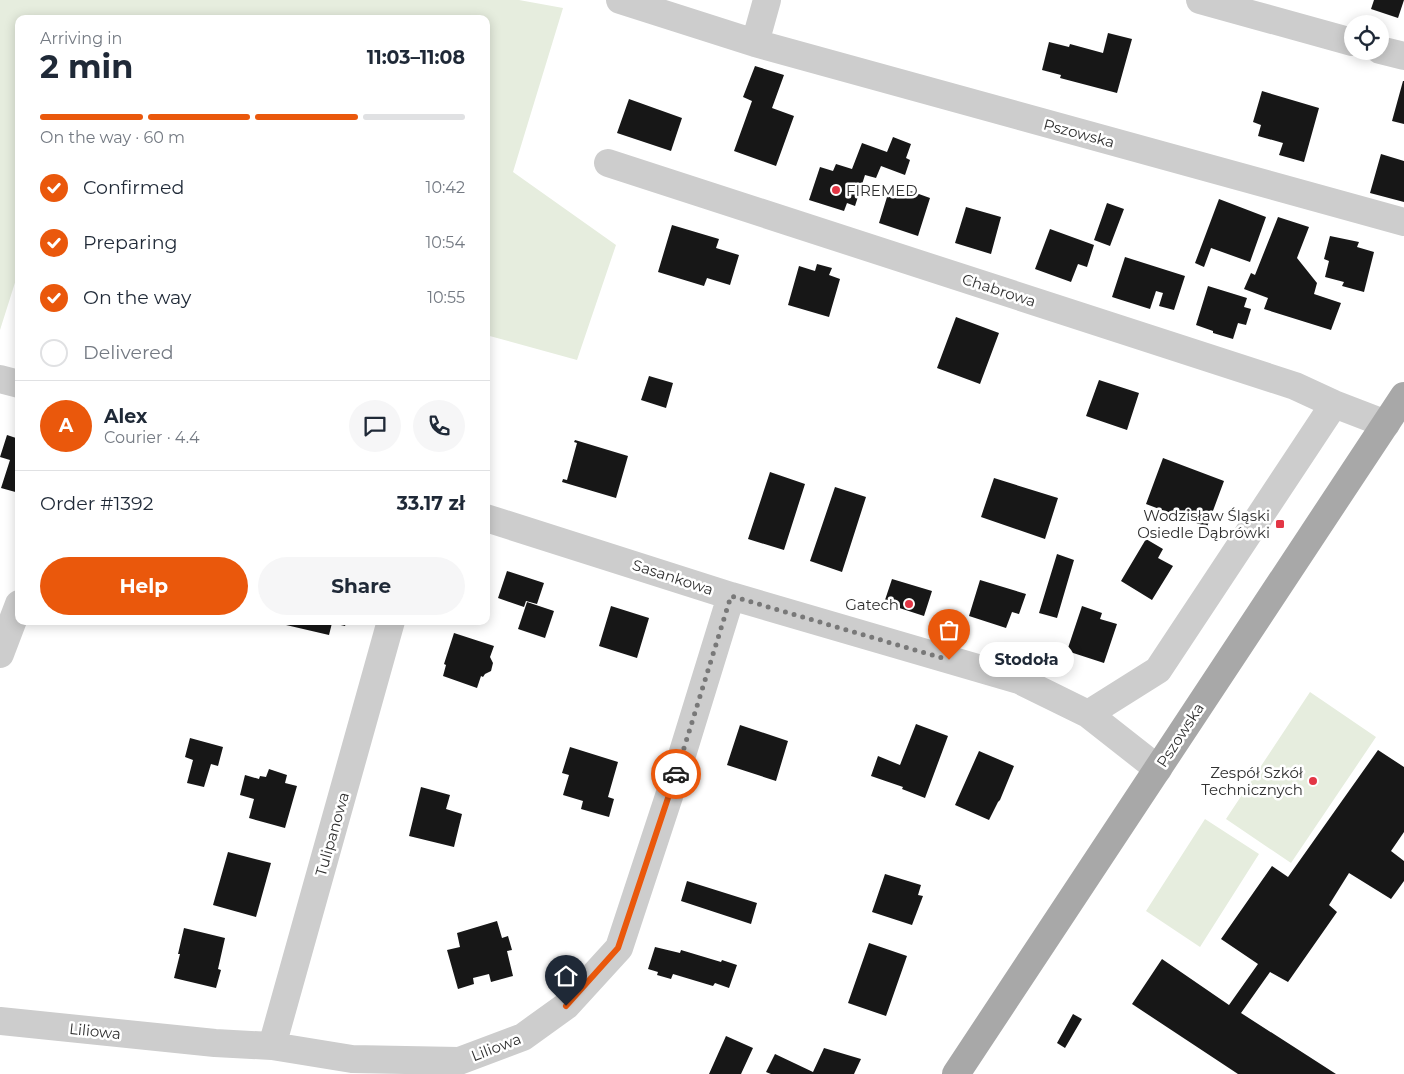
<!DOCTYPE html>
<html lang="en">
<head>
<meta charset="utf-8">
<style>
	body { margin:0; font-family:Montserrat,sans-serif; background:#f6f6f7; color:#1f2937; height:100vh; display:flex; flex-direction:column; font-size:19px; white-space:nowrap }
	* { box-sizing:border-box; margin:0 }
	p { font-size:16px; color:#747a83 }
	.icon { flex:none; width:28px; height:28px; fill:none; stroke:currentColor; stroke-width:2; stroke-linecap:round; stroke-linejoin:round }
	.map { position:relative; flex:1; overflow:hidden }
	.details { position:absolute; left:15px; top:15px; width:475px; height:610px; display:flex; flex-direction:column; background:#fff; border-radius:10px; box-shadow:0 2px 12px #0003 }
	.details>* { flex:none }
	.fabs { position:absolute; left:1344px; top:15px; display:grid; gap:10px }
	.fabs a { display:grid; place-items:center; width:45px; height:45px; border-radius:50%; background:#fff; box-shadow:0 2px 12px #0003; font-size:25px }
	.pin { position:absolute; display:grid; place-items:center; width:42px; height:42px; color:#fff; margin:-51px -21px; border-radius:50% 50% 50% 0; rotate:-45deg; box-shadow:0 0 5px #0007 }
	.pin .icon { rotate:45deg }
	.courier { position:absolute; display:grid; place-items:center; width:50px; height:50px; margin:-25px; border:4px solid #ea580c; border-radius:50%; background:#fff; color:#222; box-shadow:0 1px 6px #0007 }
	.bubble { position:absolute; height:35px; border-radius:18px; background:#fff; box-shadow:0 2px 12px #0003; font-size:16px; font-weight:700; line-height:35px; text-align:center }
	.head em { font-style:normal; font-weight:700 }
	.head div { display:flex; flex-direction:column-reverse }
	.head { display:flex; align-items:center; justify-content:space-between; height:85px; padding:0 25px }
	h1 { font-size:32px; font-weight:700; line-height:38px }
	.bar { display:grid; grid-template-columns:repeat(4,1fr); gap:8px 5px; align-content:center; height:60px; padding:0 25px }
	.bar i { height:6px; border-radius:4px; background:#e0e1e3 }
	.bar .on { background:#ea580c }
	.bar p { grid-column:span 4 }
	.line { display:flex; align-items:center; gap:12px; padding:0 25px; border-top:1px solid #e0e1e3 }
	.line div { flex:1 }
	.round { display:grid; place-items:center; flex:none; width:52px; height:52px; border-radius:26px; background:#f6f6f7 }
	ol { padding:0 25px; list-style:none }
	li { display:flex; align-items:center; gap:15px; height:55px }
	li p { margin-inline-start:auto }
	li .icon { padding:5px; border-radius:50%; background:#ea580c; color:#fff; stroke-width:4 }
	li:last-child { color:#747a83 }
	li i { width:28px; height:28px; border:2px solid #e0e1e3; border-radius:50% }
	.cta { display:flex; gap:10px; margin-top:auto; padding:10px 25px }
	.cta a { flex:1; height:58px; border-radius:30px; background:#ea580c; color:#fff; font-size:20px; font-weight:700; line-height:58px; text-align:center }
	.cta a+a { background:#f6f6f7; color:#1f2937 }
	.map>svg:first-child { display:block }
</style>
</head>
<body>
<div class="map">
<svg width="1404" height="1074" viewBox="0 0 1404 1074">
	<rect width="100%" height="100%" fill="#fff"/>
	<path fill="#e6edde" d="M0,0H519L563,8L513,172L616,245L577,360L486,335V19H19V270L0,330Z
		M1310,692L1376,737L1291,863L1226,819Z
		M1205,819L1259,854L1200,947L1146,911Z"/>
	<path fill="#171717" d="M1374,0H1404L1398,18L1371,9Z
		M1108,33L1132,39L1117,93L1060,78L1061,75L1042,70L1049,42L1069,47L1070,44L1103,53Z
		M755,66L784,75L772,108L794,116L776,166L734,151L752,101L743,97Z
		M1403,81H1404V124L1392,121Z
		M1262,91L1319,108L1304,162L1279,155L1283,143L1258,136L1261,125L1253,122Z
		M629,99L682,118L671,151L617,133Z
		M893,137L911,144L906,158L910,160L905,175L881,166L876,178L865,175L855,206L847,203L844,211L809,200L820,167L833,171L836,164L852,169L862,143L887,152Z
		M1381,154L1404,161V202L1370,193Z
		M891,184L930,198L918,236L879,223Z
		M1219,199L1266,217L1250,262L1211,248L1204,267L1195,263Z
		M1107,203L1124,209L1110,246L1094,240Z
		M966,207L1001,217L991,254L955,243Z
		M1278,217L1309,227L1297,258L1317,283L1314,294L1341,303L1331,330L1264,309L1268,298L1244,289L1251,273L1255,275Z
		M672,225L719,239L716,248L739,255L730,285L707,278L704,286L658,272Z
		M1050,229L1094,245L1087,267L1078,264L1071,282L1035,269Z
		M1330,236L1359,242L1357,247L1374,252L1364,292L1342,286L1344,282L1325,277L1329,261L1324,259Z
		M1125,257L1185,276L1174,310L1159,306L1163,293L1156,291L1150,309L1112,297Z
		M817,264L832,268L829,275L840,279L829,317L788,305L799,266L815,271Z
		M1208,286L1247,298L1244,307L1251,309L1246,325L1238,323L1233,339L1213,333V331L1196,325Z
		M956,317L999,333L980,384L937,368Z
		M649,376L673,383L666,408L641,400Z
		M1099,380L1139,393L1127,430L1086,416Z
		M7,435L19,439V493L1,488L10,460L0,457Z
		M575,440L628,456L616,498L562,482L563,479L567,480L577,443L574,442Z
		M1163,458L1224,481L1207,527L1146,504Z
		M770,472L805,484L784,550L748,539Z
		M994,478L1058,498L1045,539L981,517Z
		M835,487L866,497L842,572L810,561Z
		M1146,539L1163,549L1158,558L1173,566L1152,600L1121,581Z
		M1057,554L1074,560L1057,618L1039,613Z
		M507,571L544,583L537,604L526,601L524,607L498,598Z
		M892,579L932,591L924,616L884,603Z
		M980,580L1026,594L1019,614L1012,612L1006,628L969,616Z
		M527,602L554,611L545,638L518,629Z
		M611,606L649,618L637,658L599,646Z
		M1082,606L1102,613L1100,619L1117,624L1104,663L1067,651Z
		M287,621H347L345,626L332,623L329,635L286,625Z
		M454,633L494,646L490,657L493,663L491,671L485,674L483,677L481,676L477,688L443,676L446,665L444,664Z
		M916,724L948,736L925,798L902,789L903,787L871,776L878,756L900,765Z
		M740,725L788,741L776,781L727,765Z
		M190,738L223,747L218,766L211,764L204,787L187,783L193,760L185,757Z
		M570,747L618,762L608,797L614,799L609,817L581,809L583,801L563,795L569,775L562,773Z
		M1378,750L1404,767V832L1391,851L1404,861V881L1391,899L1349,873L1329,905L1337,912L1288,982L1270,972L1241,1013L1336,1074H1238L1132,1004L1162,959L1229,1005L1258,964L1221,939L1272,866L1288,877Z
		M979,751L1014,766L1000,800L998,802L989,820L955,805Z
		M269,769L287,775L285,783L297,786L285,828L249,818L254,799L240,795L245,775L259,779L260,776L266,777Z
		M421,787L450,795L446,809L462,814L454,847L409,836Z
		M228,852L271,863L256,917L213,905Z
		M885,874L921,885L918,895L923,896L912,925L872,912Z
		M687,881L757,903L751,924L681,901Z
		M497,921L502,938L508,936L512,950L507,951L513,976L491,982L489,974L473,978L474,984L458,989L447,950L460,947L457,933Z
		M184,928L225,938L218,969L221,970L216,988L174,978L180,954H178Z
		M869,943L907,956L886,1016L848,1003Z
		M655,947L680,953L681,950L721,962L722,960L737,965L729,988L715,983L713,986L673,974L671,979L657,975L658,972L648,969Z
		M1073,1014L1082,1019L1065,1048L1057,1043Z
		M726,1036L753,1048L741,1074H709Z
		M824,1048L861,1059L854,1074H771L766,1072L775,1054L813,1072Z"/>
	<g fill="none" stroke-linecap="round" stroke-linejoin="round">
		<path stroke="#cdcdcd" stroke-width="28" d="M620,0L755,43
			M767,0L755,43L1404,222
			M1200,0L1352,42
			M1380,50L1404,56
			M608,163L1295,386L1334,404L1386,424
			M0,379L19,384
			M486,518L731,596L1019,680L1088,714L1158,769
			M0,654L19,604
			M1088,714L1158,670L1334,404
			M0,1021L215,1043L272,1046L352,1059L459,1061L523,1037L566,1006L619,948L674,781L731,596
			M272,1046L391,621"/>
		<path stroke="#a8a8a8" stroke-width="28" d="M956,1074L1404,396"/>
	</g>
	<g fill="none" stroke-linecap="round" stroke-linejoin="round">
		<path stroke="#787878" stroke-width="5" stroke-dasharray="0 9" d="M676,774L731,596L949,660"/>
		<path stroke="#ea580c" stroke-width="6" d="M566,1006L618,948L676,774"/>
	</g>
	<g fill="#e33645" stroke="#fff" stroke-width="2">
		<circle cx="836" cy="190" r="5"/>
		<rect x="1275" y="519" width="10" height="10" rx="2.5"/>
		<circle cx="909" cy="604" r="5"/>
		<circle cx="1313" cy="781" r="5"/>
	</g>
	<g text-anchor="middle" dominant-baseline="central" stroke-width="5" stroke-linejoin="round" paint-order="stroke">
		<g font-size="15" fill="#303030" stroke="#fff">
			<text transform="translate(1079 133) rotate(15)">Pszowska</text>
			<text transform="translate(999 290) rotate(18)">Chabrowa</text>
			<text transform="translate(673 577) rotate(18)">Sasankowa</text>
			<text transform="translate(1180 735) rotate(-57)">Pszowska</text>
			<text transform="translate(332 834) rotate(-74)">Tulipanowa</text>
			<text transform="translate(95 1031) rotate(6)">Liliowa</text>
			<text transform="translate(496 1047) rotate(-21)">Liliowa</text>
		</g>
		<g font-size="15" fill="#303030" stroke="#fff" text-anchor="end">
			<text x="846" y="190" text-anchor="start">FIREMED</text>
			<text x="1270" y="515">Wodzisław Śląski<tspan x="1270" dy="17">Osiedle Dąbrówki</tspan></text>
			<text x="899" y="604">Gatech</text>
			<text x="1303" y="772">Zespół Szkół<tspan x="1303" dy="17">Technicznych</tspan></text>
		</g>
	</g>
</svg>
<div class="fabs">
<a><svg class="icon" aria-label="locate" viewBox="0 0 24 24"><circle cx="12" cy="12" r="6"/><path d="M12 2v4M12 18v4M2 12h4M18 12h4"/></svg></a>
</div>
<div class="pin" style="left:949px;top:660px;background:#ea580c"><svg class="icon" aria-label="bag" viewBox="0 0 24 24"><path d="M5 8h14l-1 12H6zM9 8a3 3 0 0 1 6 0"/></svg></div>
<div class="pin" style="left:566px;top:1006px;background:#1f2937"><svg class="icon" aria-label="home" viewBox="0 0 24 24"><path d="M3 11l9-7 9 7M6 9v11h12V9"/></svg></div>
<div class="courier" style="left:676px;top:774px"><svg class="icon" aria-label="car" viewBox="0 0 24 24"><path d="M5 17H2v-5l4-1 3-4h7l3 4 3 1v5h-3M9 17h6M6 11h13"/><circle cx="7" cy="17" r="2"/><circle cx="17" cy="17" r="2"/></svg></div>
<div class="bubble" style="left:979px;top:642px;width:95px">Stodoła</div>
<section class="details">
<div class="head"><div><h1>2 min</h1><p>Arriving in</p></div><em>11:03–11:08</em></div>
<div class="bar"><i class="on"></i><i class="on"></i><i class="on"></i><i></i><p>On the way · 60 m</p></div>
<ol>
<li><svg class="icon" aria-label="check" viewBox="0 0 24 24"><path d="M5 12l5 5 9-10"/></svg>Confirmed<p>10:42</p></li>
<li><svg class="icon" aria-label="check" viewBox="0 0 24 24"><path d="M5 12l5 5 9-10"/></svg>Preparing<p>10:54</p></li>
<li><svg class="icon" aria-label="check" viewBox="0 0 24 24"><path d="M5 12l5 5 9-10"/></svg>On the way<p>10:55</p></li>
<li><i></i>Delivered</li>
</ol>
<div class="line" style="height:90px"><b class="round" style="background:#ea580c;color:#fff">A</b><div><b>Alex</b><p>Courier · 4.4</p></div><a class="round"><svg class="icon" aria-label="chat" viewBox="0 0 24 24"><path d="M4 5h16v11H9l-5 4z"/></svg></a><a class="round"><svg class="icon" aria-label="phone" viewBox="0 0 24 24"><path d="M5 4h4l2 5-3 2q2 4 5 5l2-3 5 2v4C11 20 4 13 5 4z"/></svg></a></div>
<div class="line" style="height:65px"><div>Order #1392</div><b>33.17 zł</b></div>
<div class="cta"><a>Help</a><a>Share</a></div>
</section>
</div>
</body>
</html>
